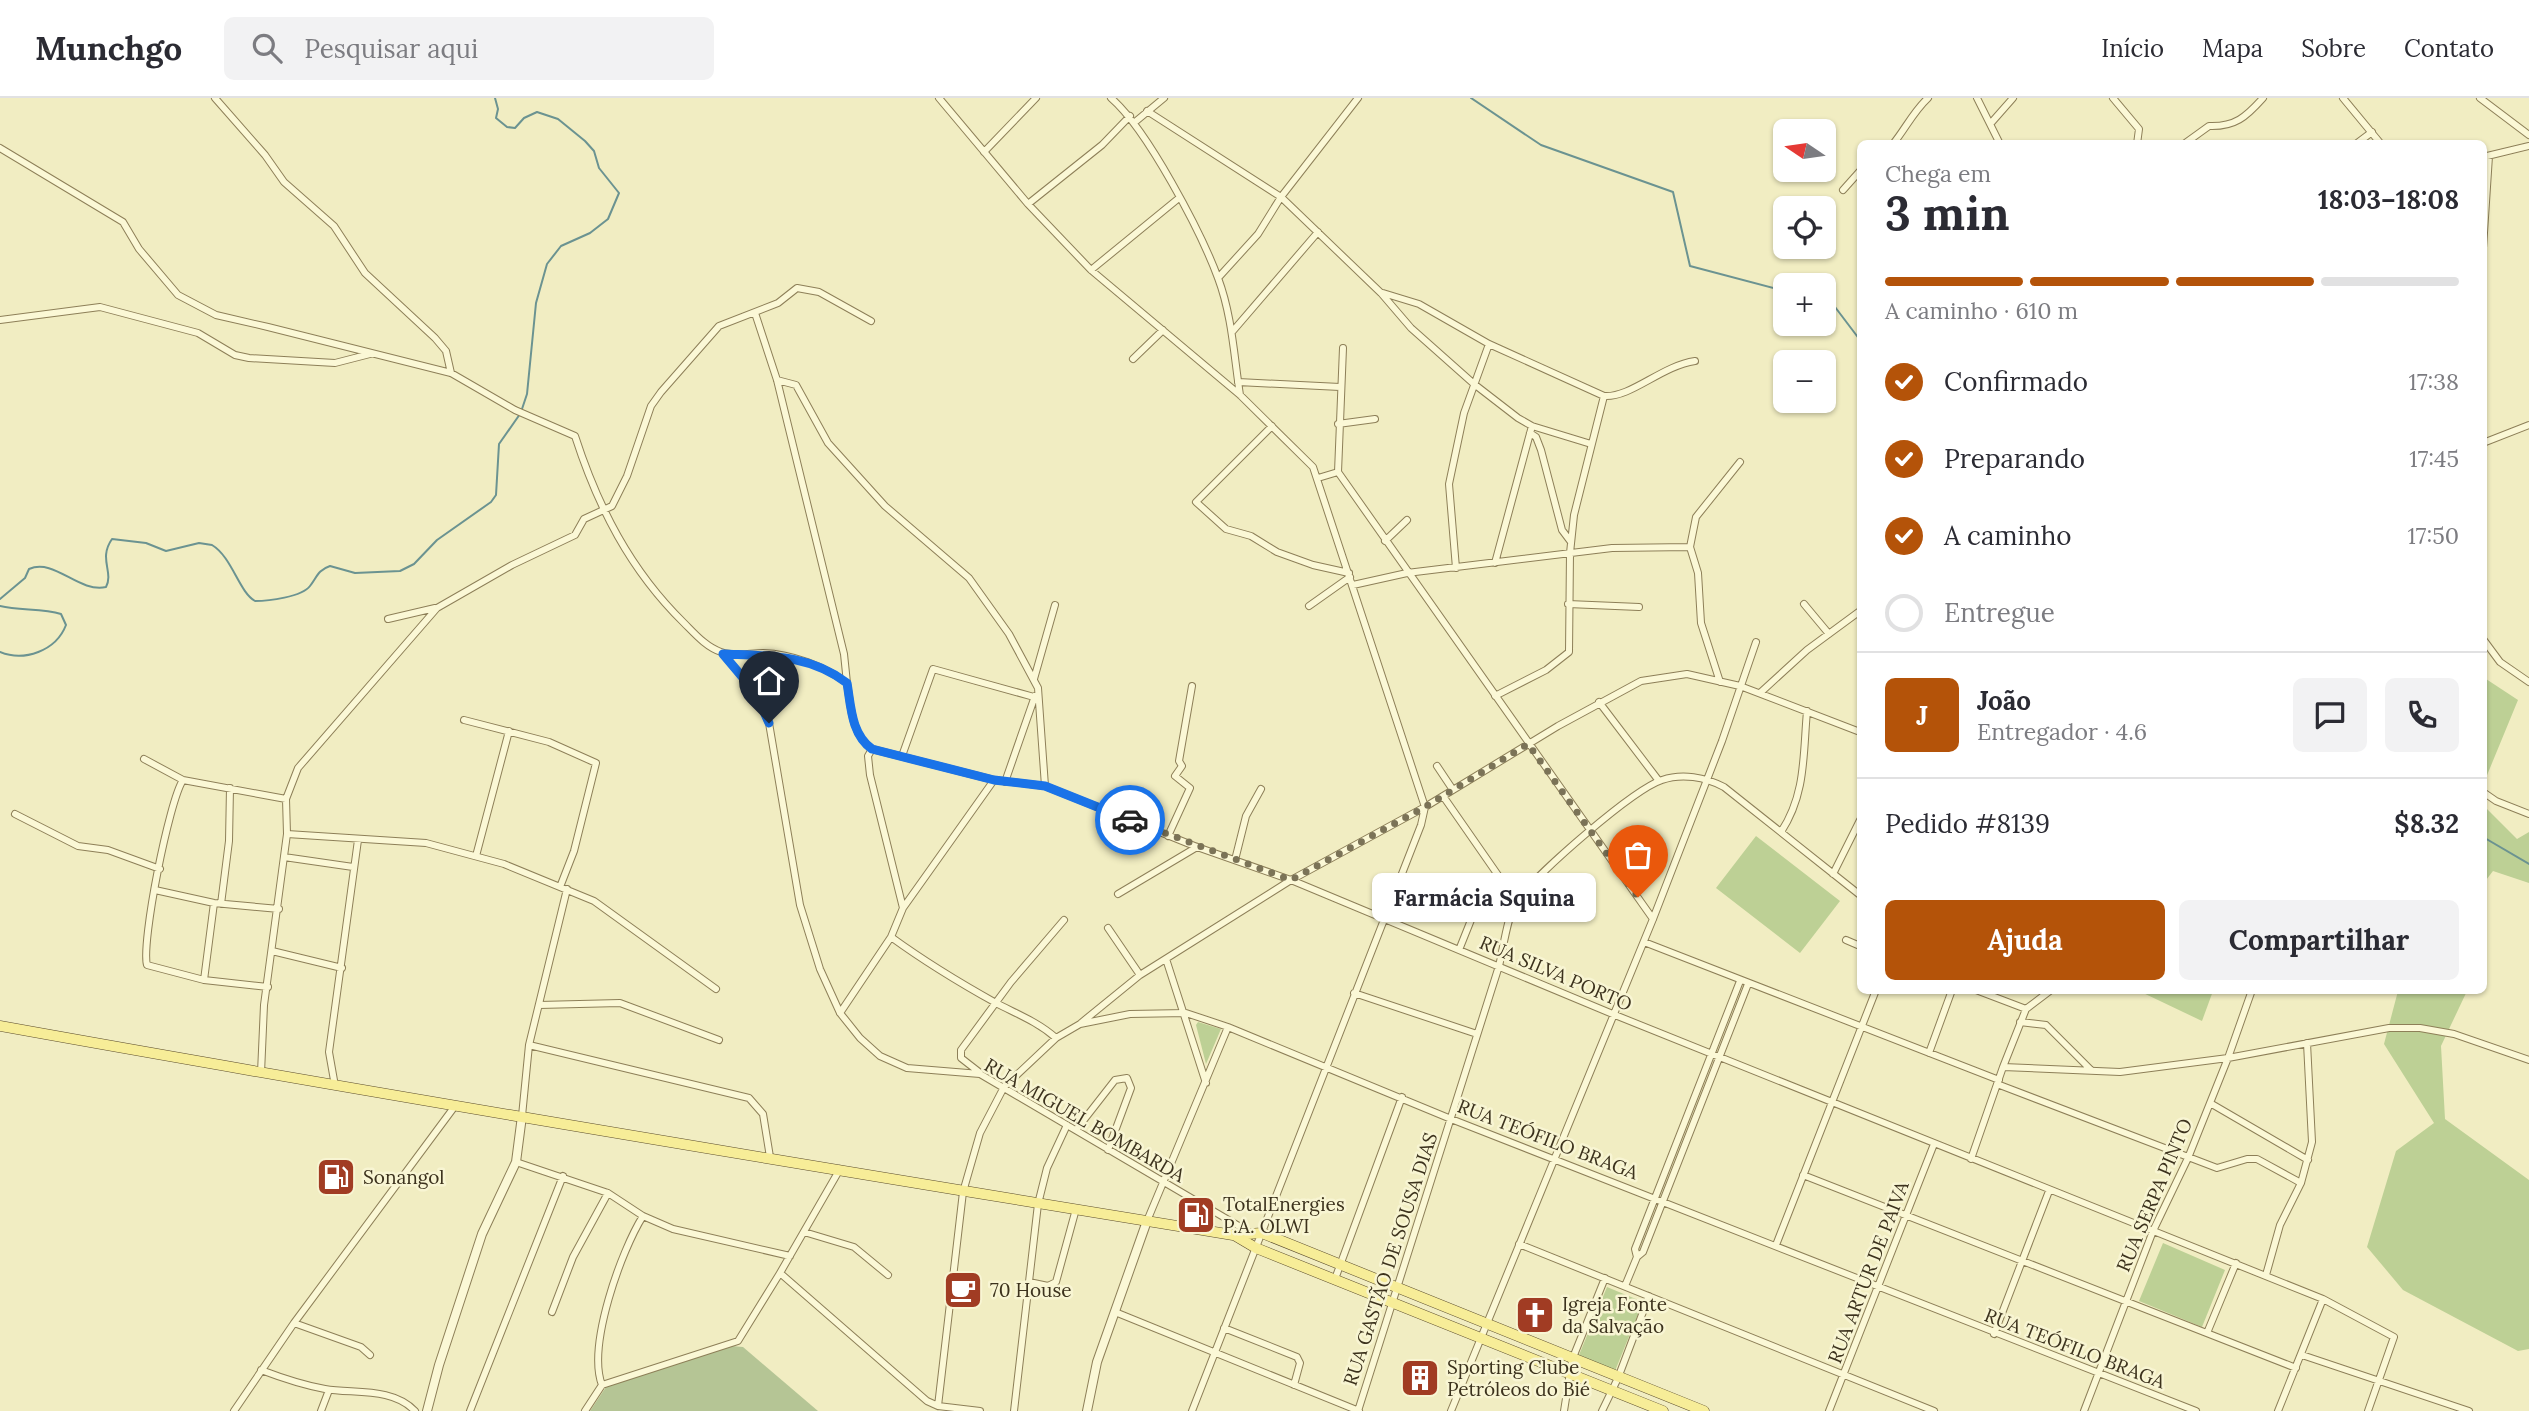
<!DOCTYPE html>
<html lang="pt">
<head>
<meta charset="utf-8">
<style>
	body { margin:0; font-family:Lora,serif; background:#f2f2f3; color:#2b2b33; height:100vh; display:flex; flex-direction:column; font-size:26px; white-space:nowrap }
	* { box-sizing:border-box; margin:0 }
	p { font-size:23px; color:#7c7c81 }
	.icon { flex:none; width:38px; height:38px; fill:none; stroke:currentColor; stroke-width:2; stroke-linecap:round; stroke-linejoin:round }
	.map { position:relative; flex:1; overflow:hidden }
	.panel { position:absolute; left:1857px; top:42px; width:630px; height:854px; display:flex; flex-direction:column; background:#fff; border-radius:10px; box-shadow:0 2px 5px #0004 }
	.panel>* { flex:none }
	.needle { width:46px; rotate:283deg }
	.fabs { position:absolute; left:1773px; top:21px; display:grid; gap:14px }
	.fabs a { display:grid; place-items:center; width:63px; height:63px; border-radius:10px; background:#fff; box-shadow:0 2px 5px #0004; font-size:35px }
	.pin { position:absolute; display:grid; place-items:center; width:60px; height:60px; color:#fff; margin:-72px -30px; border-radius:50% 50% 50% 0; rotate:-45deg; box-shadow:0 0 7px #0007 }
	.pin .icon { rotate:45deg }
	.courier { position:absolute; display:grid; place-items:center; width:70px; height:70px; margin:-35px; border:5px solid #1a73e8; border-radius:50%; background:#fff; color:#222; box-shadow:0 2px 9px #0007 }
	.bubble { position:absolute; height:49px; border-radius:10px; background:#fff; box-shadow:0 2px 5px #0004; font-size:23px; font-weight:700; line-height:49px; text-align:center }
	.headline em { font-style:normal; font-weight:700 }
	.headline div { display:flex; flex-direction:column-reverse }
	.headline { display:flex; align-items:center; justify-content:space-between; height:119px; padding:0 28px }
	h1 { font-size:46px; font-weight:700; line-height:52px }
	.bar { display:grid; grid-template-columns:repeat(4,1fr); gap:10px 7px; align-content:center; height:84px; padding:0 28px }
	.bar i { height:9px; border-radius:5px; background:#e1e1e2 }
	.bar .on { background:#b45309 }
	.bar p { grid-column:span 4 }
	.line { display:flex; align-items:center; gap:18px; padding:0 28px; border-top:2px solid #e1e1e2 }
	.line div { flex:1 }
	.round { display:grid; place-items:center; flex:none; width:74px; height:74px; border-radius:10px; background:#f2f2f3 }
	ol { padding:0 28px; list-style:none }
	li { display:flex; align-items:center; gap:21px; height:77px }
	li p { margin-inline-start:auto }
	li .icon { padding:7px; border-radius:50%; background:#b45309; color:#fff; stroke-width:4 }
	li:last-child { color:#7c7c81 }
	li i { width:38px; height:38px; border:4px solid #e1e1e2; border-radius:50% }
	.button { display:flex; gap:14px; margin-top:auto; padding:14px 28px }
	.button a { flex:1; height:80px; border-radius:10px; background:#b45309; color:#fff; font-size:28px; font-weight:700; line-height:80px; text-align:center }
	.button a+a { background:#f2f2f3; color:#2b2b33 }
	header { display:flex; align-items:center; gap:42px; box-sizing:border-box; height:98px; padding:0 35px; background:#fff; border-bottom:2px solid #e1e1e2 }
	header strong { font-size:33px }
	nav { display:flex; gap:38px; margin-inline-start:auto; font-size:24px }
	.search { width:490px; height:63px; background:#f2f2f3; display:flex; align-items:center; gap:18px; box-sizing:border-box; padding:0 24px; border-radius:10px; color:#7c7c81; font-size:26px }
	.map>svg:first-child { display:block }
</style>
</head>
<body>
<header>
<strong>Munchgo</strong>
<div class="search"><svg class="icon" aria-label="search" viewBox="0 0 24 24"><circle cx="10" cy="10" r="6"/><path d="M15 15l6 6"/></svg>Pesquisar aqui</div>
<nav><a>Início</a><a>Mapa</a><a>Sobre</a><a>Contato</a></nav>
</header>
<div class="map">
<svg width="2529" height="1313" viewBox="0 0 2529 1313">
	<rect width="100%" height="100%" fill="#f1edc2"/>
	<path fill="#bdd095" d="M2483,579L2518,602L2483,687Z
		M2483,707L2517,741L2529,734V785L2493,773L2483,786Z
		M1756,738L1840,803L1800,855L1716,790Z
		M2139,893L2213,892V893L2202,923Z
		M2398,893H2467L2441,948L2445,1021L2529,1082V1251L2518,1253L2403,1192L2367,1149L2396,1053L2434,1025L2384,946Z
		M1198,924L1221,931L1206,966L1196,927Z
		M2163,1145L2225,1172L2202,1229L2139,1203Z
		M1607,1189L1643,1204L1615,1273L1579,1257Z"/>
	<path fill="#b5c595" d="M732,1248L743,1249L818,1313H590L606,1289Z"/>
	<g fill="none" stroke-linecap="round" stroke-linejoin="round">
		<path stroke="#6b9391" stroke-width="2" d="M495,0L498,11L496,20L507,29L515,30L524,20L537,14L558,21L585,43L594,53L599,70L619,95L608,121L590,135L561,148L547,166L536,205L527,296L522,311
			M1471,0L1541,47L1673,94L1690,168L1785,193
			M1824,203L1832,205L1860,242
			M0,501L25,480L29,471C55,460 78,495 106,489C114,474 98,461 112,441L146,445L166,453L199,445L212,447C232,459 239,494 255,503C268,503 302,499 310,488C317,479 318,472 330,468L355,475L400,473L414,466L437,442L491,404L496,397L499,346L520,316
			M0,508C19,513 42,510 61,516L66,527C56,553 24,564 0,554
			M2483,739L2529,766"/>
		<g stroke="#8d7f58" stroke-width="8">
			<path id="minor" d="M215,0L265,57L284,84L334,128L365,175L435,240L446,253L451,275
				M939,0L1028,106L1091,172L1240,297L1313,369L1425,709L1421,727L1192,1313
				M1111,0C1147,31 1201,134 1218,180C1232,217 1234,258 1240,297
				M1977,0L2000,46
				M2113,0L2139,31L2137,46
				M2343,0L2381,46
				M2480,0L2529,37
				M1147,13L1281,99L1381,195L1411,230L1474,286L1518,320L1532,328L1591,346
				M1135,24L1164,0
				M1991,25L2013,0
				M1893,46C1906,30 1913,14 1928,0
				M2184,46L2209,28C2235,29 2246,19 2263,0
				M2356,46L2372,34
				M0,50L123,124L139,151L178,197L216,217L268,229L451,275L515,312L575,338C598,409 630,472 684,525C695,536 706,549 721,554C734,559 750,555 763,555C792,556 824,568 847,585C851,609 851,636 872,651L994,682L1045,688L1197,749L1291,782L1615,917L2323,1201L2394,1239L2368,1313
				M984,54L1036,0
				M2483,59L2529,48
				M1843,92L1860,73
				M1028,106L1102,47L1130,18
				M2483,150L2489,58
				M1091,172L1179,100
				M1218,180L1258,136L1281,99L1358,0
				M1383,195L1419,206L1489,246L1604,298C1631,300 1661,268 1695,263
				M755,215L777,282L844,556L847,585
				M0,222L100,209L198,235L235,257L249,260L335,265L370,256
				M1232,234L1318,134
				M1133,261L1163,232
				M777,282L796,287L828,345L885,408L969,480L1009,536L1038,590L1045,688
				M1238,284L1340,289
				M1338,326L1375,321
				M1272,328L1196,404L1226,431L1251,438L1277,454L1313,467L1349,475
				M1530,335L1536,339L1541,352L1562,432L1571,444
				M2483,345L2529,327
				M1338,374L1653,821
				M1338,374L1343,250
				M1318,380L1338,374
				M1385,443L1407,422
				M1495,465L1532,328
				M1456,470L1449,386L1464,315L1489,246
				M1353,487L1407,475L1612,450L1690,449
				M1568,506L1639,509
				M1804,506L1829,536
				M1309,508L1350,479
				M388,521L435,510
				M2483,541L2500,564L2529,584
				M723,556L755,594L769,625L800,807L820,871L840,915L860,940L880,958L907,970L980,976L1249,1134
				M1034,581L1055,507
				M1720,584L1701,525L1698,475L1690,449L1696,419L1740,364
				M1760,595L1807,552L1860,513
				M1495,598L1546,572L1569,554L1570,455L1574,417L1604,298
				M1599,604L1659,683
				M464,622L549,644L596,665L574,753L560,789
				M872,651L868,658L870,677L903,810L994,682
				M902,658L933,571L1034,599
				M144,661L183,682
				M1437,668L1453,692
				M1005,684L1035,598
				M2483,694L2496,703L2529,716
				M1443,698L1516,803
				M15,716L78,748L108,752L160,771
				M1781,734C1806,696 1803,657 1807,613
				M287,736L426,745L504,766L594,803L716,891
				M1168,738L1190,690L1175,678L1182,668L1179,663L1192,588
				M476,758L509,633
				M284,759L353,769
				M1235,762L1246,718L1261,691
				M1833,776L1860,722
				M155,792L214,805L279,811
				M1118,796L1197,749
				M221,806L229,743L230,690
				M1108,830L1140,877
				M891,839C924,863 960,885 996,905C1017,916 1038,924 1056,940
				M1846,842L1860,848
				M1644,844L1999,982
				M1459,852L1473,817
				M272,853L342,870
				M1166,861L1206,985
				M204,882L214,805
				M268,889L204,882L147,867C141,845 169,703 183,682L286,701
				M1976,892L2026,911
				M1354,895L1477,936
				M539,907L620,905L719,942
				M840,915L891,839L903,810
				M2020,924L2046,927L2091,972
				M1081,925L1140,877L1291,782L1425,709L1558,628L1641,583L1687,576L1740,588L1860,634
				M529,947L749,1000L763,1016L770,1059
				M1929,955L1952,892
				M2003,969L2026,911L2051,892
				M979,974L961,960V952L1011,884L1064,822
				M261,975L264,907L287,736L286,701L298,670L437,510L512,467L575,437L584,421L612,408L627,378L651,308L661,294L719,228L778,205L797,190L819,194L871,223
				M1997,986L2217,1070L2247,1061H2257L2301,1085
				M335,988L329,954L358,742
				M2210,1005L2308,1062
				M522,1018L529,947L567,791
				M1076,1032L1115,982L1127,980L1131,990L1108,1052
				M1971,1061L2003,969L2120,974L2228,960L2389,930H2420L2454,936L2529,962
				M516,1064L608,1095L643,1118L673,1131L790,1158
				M840,1071L780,1175L927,1303L938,1308
				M1803,1077L2296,1270
				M1147,1123L1228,929
				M804,1134L854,1149L888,1177
				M1519,1146L1934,1313
				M1776,1147L1876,892
				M1637,1159L1635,1151L1740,883
				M2266,1177L2280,1127L2301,1085L2312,1044L2307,945
				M1335,1181L1402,999
				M1029,1184L1048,1188L1056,1184L1076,1111
				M1625,1188L1637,1159L1643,1154L1748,886
				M552,1214L573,1159L608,1095
				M1115,1214L1359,1313
				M294,1225L361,1249L370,1257
				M1224,1230L1297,1259L1300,1265L1294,1287
				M2207,1235L2236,1165
				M1994,1236L2049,1093
				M2302,1257L2469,1313
				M261,1272C282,1280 303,1287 325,1291C354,1296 392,1289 415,1313
				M602,1287C587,1248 621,1153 643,1118
				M234,1313L294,1225L455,1008
				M321,1313L329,1292
				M470,1313L563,1078
				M585,1313L602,1287L738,1243L780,1175
				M980,1313L938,1308L963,1094L980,1035L1004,989L1056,940L1080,926L1130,916L1186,915L1228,929L1451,1021L2196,1313
				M1014,1313L1038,1106L1047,1070L1067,1027
				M1358,1313L1499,868C1503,852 1508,813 1518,801C1538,775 1632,692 1662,682C1682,675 1705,679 1724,689L1860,797
				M1451,1313L1653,821L1722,643L1756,544
				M1564,1313L1572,1262L1605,1180
				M1602,1313L1618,1280L1649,1198
				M1829,1313L1934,1046
				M2084,1313L2153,1133L2188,1060L2228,960L2252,892
				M2278,1313L2323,1201"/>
		</g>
		<g stroke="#8d7f58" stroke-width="10">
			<path id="tertiary" d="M427,1313L439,1267L482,1136L516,1064L522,1018
				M1087,1313L1097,1264L1147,1123"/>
		</g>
		<g stroke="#5a4b2c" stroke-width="11">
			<path id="primary" d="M0,928C410,1002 822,1070 1233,1137L1262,1135L1704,1313
				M1234,1137L1256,1150L1663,1313"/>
		</g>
		<use href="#minor" stroke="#fbf8d6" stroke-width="6"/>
		<use href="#tertiary" stroke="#fbf8d6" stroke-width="8"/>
		<use href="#primary" stroke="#f7ed98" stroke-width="10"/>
	</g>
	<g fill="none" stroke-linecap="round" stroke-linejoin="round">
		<path stroke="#7b7357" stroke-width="7" stroke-dasharray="0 12.6" d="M1130,722L1291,782L1425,709L1528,646L1638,799"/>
		<path stroke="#1a73e8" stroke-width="9" d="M769,625L755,594L723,556C768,558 809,556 847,585C851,608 851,636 872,651L994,682L1045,688L1130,722"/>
	</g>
	<defs>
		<g id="fuel-square" transform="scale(2.0125)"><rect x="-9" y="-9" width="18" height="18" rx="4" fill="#a13c23" stroke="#f8f5d3"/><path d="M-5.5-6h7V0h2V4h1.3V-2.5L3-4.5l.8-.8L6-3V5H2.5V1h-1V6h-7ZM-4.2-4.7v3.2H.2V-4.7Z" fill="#fff"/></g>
		<g id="cafe-square" transform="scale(2.0125)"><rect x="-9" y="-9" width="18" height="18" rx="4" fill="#a13c23" stroke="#f8f5d3"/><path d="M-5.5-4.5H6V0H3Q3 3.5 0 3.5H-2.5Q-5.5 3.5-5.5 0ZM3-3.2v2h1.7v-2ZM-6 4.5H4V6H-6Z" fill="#fff"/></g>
		<g id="church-square" transform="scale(2.0125)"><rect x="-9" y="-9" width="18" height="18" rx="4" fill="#a13c23" stroke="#f8f5d3"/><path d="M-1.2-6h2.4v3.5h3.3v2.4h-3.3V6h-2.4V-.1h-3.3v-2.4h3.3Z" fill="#fff"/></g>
		<g id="building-square" transform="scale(2.0125)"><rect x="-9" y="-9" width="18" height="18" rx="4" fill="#a13c23" stroke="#f8f5d3"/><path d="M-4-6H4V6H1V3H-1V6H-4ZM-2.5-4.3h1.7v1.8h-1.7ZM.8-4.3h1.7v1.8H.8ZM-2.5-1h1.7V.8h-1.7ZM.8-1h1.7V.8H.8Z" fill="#fff"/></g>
	</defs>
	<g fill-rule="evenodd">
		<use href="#fuel-square" x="336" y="1079"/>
		<use href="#fuel-square" x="1196" y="1117"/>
		<use href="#cafe-square" x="963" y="1192"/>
		<use href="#church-square" x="1535" y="1217"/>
		<use href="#building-square" x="1420" y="1280"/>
	</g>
	<g text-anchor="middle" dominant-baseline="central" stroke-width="5" stroke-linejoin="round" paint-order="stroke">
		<g font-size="19" fill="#3c321d" stroke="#f8f5d3">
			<text transform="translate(1556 875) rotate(23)">RUA SILVA PORTO</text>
			<text transform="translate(1085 1022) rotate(30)">RUA MIGUEL BOMBARDA</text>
			<text transform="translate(1548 1041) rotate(21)">RUA TEÓFILO BRAGA</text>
			<text transform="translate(2154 1097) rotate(-67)">RUA SERPA PINTO</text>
			<text transform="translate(1390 1161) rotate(-72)">RUA GASTÃO DE SOUSA DIAS</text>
			<text transform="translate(1868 1174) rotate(-69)">RUA ARTUR DE PAIVA</text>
			<text transform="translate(2075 1250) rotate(21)">RUA TEÓFILO BRAGA</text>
		</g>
		<g font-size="19" fill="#3c321d" stroke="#f8f5d3" text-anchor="start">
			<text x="363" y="1079">Sonangol</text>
			<text x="1223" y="1106">TotalEnergies<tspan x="1223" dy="22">P.A. OLWI</tspan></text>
			<text x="990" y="1192">70 House</text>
			<text x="1562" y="1206">Igreja Fonte<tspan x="1562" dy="22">da Salvação</tspan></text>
			<text x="1447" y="1269">Sporting Clube<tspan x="1447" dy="22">Petróleos do Bié</tspan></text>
		</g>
	</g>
</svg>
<div class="fabs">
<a><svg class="needle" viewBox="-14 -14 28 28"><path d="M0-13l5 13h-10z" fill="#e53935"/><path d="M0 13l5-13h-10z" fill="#7c7c81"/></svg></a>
<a><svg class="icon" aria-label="locate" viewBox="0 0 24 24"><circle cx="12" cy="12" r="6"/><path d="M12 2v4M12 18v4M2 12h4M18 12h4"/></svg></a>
<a>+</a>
<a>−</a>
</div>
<div class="pin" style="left:1638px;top:799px;background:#ea580c"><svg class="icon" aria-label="bag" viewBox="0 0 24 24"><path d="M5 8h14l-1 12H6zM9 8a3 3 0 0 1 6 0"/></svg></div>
<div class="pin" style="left:769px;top:625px;background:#1f2937"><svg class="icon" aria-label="home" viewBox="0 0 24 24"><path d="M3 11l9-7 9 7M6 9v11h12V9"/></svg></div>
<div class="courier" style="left:1130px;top:722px"><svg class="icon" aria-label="car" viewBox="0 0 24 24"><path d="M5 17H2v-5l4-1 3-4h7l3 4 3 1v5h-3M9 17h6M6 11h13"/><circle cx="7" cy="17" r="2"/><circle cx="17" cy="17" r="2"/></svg></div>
<div class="bubble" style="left:1372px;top:775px;width:224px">Farmácia Squina</div>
<section class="panel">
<div class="headline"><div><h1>3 min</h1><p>Chega em</p></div><em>18:03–18:08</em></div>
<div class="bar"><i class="on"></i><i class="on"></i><i class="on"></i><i></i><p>A caminho · 610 m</p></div>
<ol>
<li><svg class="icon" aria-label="check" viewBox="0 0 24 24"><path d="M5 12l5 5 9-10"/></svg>Confirmado<p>17:38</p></li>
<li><svg class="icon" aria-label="check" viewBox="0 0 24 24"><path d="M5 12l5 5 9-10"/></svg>Preparando<p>17:45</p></li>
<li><svg class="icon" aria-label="check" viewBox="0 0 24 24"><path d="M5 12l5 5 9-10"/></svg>A caminho<p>17:50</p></li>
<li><i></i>Entregue</li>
</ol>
<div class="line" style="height:126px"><b class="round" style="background:#b45309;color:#fff">J</b><div><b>João</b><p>Entregador · 4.6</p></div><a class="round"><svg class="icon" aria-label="chat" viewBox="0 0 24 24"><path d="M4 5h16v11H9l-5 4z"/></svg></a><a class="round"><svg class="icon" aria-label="phone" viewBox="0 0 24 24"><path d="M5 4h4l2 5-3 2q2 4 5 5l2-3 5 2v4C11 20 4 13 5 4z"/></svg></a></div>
<div class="line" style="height:91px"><div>Pedido #8139</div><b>$8.32</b></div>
<div class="button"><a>Ajuda</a><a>Compartilhar</a></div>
</section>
</div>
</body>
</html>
